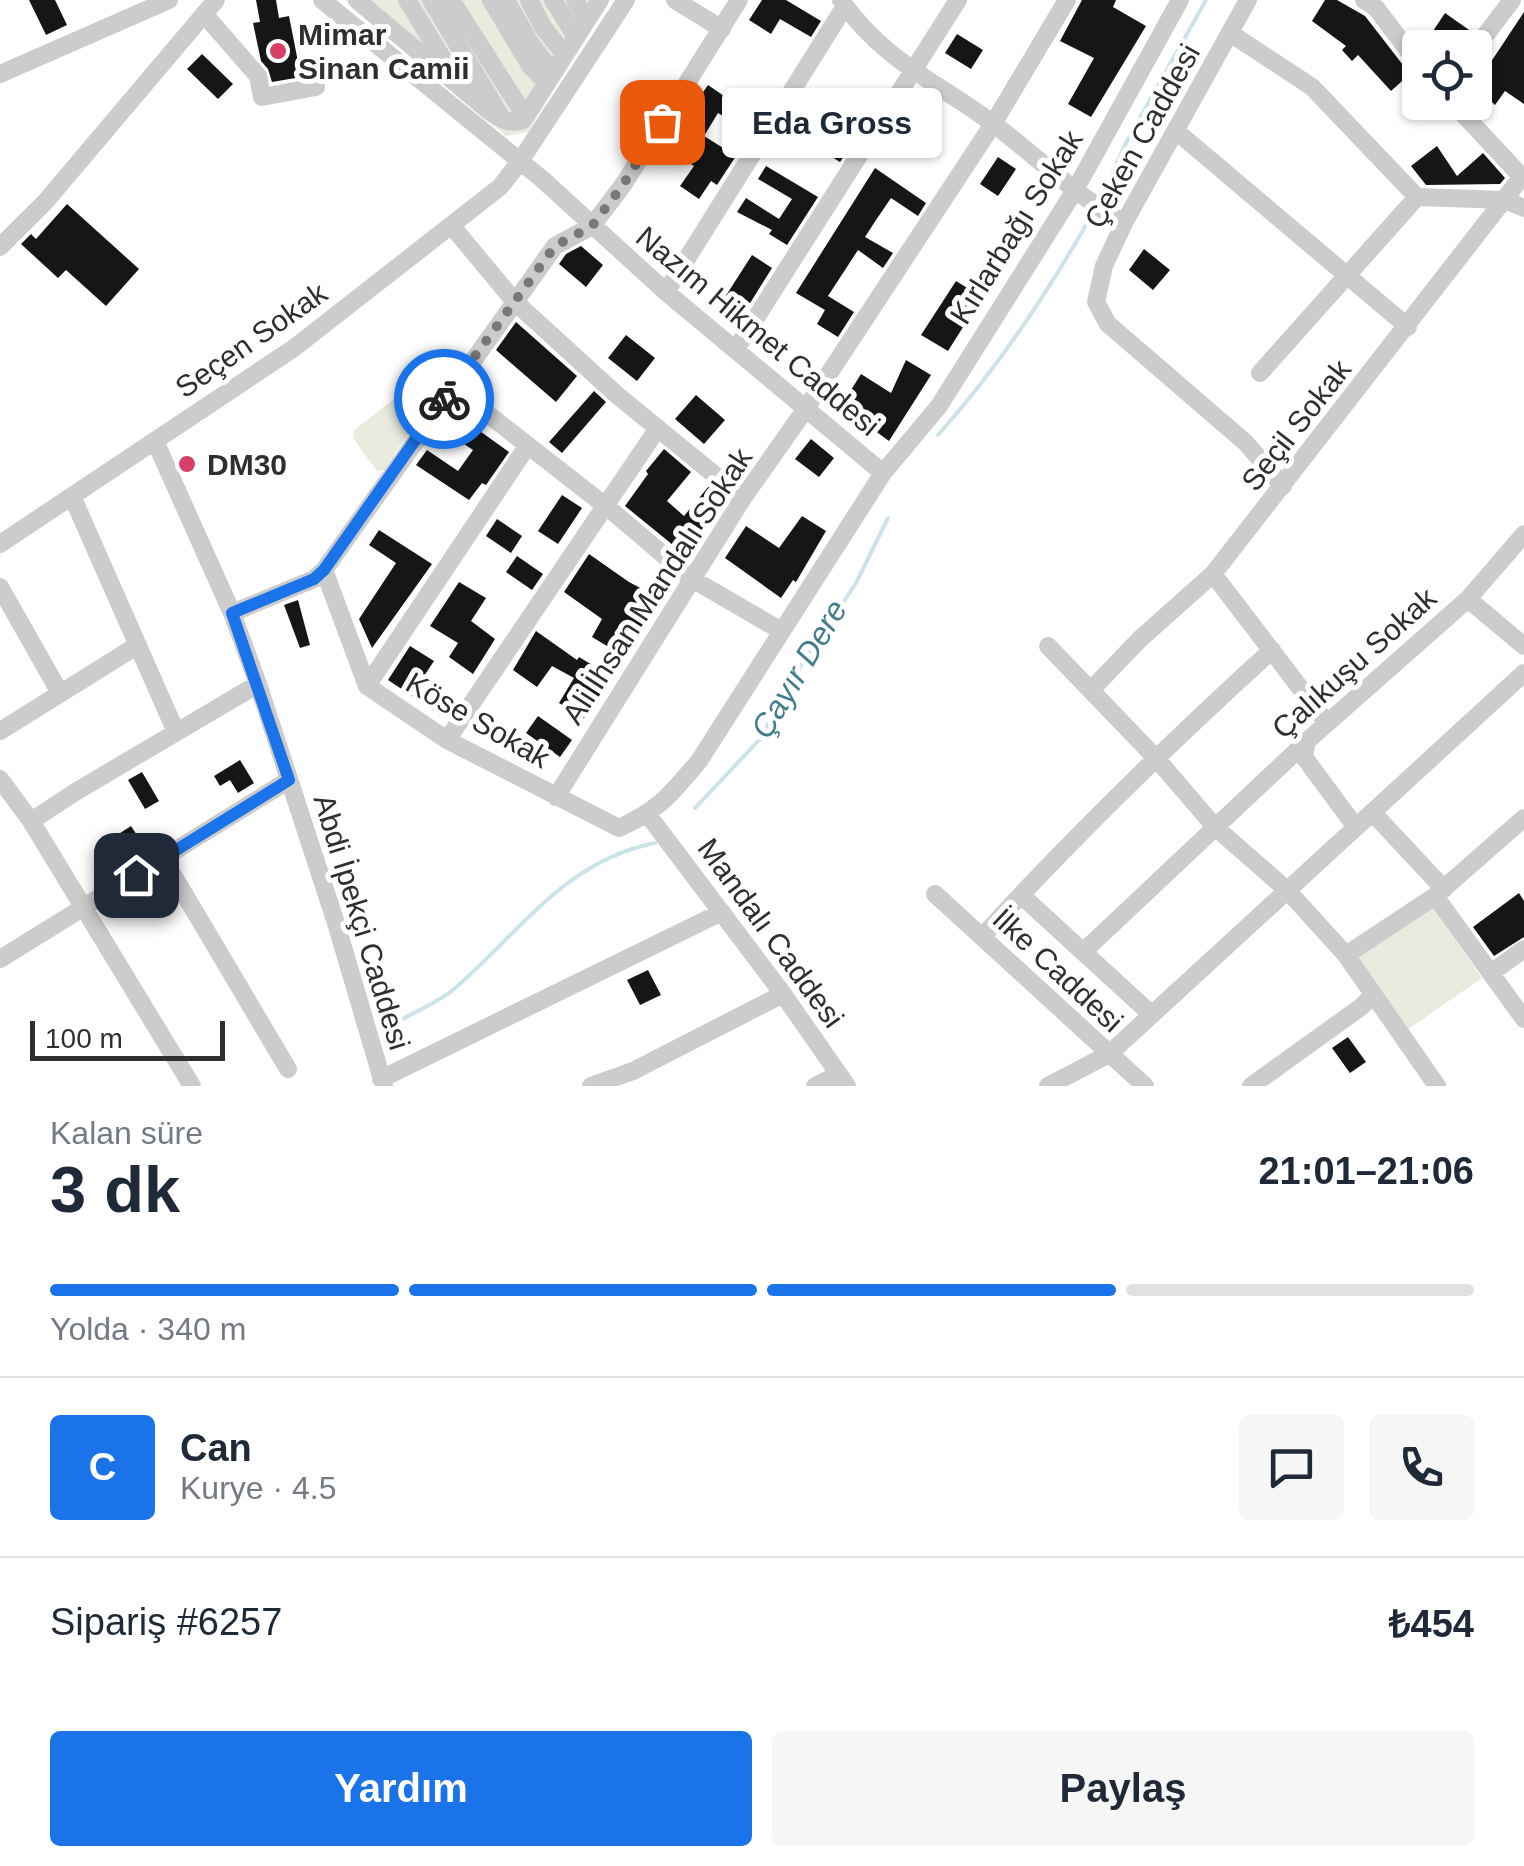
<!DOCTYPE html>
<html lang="tr">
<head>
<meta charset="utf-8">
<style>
	body { margin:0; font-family:Helvetica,sans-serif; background:#f6f6f7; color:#1f2937; height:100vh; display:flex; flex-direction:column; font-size:38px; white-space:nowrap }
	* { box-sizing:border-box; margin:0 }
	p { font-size:32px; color:#747a83 }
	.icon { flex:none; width:55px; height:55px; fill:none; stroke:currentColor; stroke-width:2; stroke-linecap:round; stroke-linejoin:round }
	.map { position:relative; height:1086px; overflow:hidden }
	.sheet { display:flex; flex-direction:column; background:#fff; flex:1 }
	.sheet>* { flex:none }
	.tools { position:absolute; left:1402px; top:30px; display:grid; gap:20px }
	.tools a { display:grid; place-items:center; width:90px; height:90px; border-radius:10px; background:#fff; box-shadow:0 2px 8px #0004; font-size:50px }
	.scale { position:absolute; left:30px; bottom:25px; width:195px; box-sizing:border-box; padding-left:10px; border:5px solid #2f2f2f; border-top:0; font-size:28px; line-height:35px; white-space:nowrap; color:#2f2f2f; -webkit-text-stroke:8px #fff; paint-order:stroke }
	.pin { position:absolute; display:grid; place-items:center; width:85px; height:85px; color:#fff; margin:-42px; border-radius:20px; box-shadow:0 5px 15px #0006 }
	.courier { position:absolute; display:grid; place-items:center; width:100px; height:100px; margin:-50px; border:8px solid #1a73e8; border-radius:50%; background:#fff; color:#222; box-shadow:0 2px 12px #0007 }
	.bubble { position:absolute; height:70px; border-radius:10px; background:#fff; box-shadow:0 2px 8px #0004; font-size:32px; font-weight:700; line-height:70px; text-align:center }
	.overview em { font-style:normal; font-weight:700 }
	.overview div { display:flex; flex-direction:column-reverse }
	.overview { display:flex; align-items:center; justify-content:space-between; height:170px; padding:0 50px }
	h1 { font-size:65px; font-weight:700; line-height:75px }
	.bar { display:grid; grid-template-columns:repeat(4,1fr); gap:15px 10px; align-content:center; height:120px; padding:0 50px }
	.bar i { height:12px; border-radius:8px; background:#e0e1e3 }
	.bar .selected { background:#1a73e8 }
	.bar p { grid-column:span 4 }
	.line { display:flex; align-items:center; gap:25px; padding:0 50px; border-top:2px solid #e0e1e3 }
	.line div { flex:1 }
	.round { display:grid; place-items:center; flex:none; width:105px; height:105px; border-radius:10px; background:#f6f6f7 }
	.button { display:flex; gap:20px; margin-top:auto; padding:20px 50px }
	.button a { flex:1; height:115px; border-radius:10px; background:#1a73e8; color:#fff; font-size:40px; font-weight:700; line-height:115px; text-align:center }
	.button a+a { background:#f6f6f7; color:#1f2937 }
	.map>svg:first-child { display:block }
</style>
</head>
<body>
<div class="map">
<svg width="1524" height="1086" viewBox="0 0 1524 1086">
	<rect width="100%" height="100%" fill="#fff"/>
	<path fill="#e8ebde" d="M344,0H610L528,132L506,136Z
		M457,350L461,355L384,470L377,471L353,438L354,430Z
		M1431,906L1482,978L1407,1030L1356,958Z"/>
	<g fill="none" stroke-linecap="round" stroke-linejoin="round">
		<path stroke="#cce3e9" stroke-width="4" d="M1100,199L1127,141L1206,0
			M938,435C999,367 1049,291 1094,211
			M695,808L760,739L802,664L856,583L888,518
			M396,1036L401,1020C418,1010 439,1002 454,989C519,933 566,860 655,843"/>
	</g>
	<path fill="#161616" d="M29,0H55L67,25L46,35Z
		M256,0H276L279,18L289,16L301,77L272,82L268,69L261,61L253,23L260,22Z
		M762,0H786L821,21L811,37L780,19L771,34L749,20Z
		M1082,0H1116L1113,7L1146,26L1091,117L1068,104L1094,58L1060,41Z
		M1325,0H1337L1365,16L1410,74L1391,91L1358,55L1352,61L1342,50L1346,46L1312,21Z
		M1524,12V104L1505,91L1495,105L1475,86Z
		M1445,13L1472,32L1463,48H1438L1429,37Z
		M957,34L983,50L971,69L945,53Z
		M202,54L233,84L218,99L187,69Z
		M708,85L759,120L751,133L718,113L704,136L736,156L717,185L711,181L699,199L680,186L694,166L662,147L682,120L689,124L703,101L699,98Z
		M811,92L835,108L819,132L850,147L840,162L790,131Z
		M1437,146L1457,176L1483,153L1505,178L1500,184L1426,185L1411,166Z
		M998,157L1016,169L998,196L980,184Z
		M766,166L818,197L787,245L769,234L772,230L737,212L746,198L779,219L792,199L758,179Z
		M875,168L926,203L918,216L891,198L876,220L865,237L893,253L883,268L858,250L828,296L854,312L838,337L817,324L825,310L796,293Z
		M67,204L139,269L106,306L66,270L58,278L21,244L31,234L36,239Z
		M581,246L603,265L586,287L559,264L566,254Z
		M1144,249L1170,270L1153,290L1129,270Z
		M752,255L772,268L737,324L716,311Z
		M956,281L982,297L948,351L921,335Z
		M516,322L577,376L556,402L496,350Z
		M626,335L655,358L637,381L608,358Z
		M906,360L931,375L889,441L841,406L861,374L891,393Z
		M594,391L606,402L562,453L549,442Z
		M696,395L725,420L704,444L675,419Z
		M459,407L480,424L477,429L509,452L486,485L482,483L469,500L416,465L427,450L458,471L473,450L443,430Z
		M811,439L834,458L819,477L795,459Z
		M664,449L691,472L667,501L684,516L709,486L724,499L684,554L625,506L648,474L646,471Z
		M562,495L582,508L558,544L538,531Z
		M802,516L826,531L796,582L793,580L781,598L725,558L746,526L779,548Z
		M497,519L522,536L511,553L486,536Z
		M379,530L432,564L372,648L359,619L396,563L369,545Z
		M589,554L629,582L663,600L654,617L650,614L622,655L592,637L602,619L564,592Z
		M517,556L543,574L532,590L506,572Z
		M459,582L486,598L471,621L495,639L473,674L449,657L458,643L430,626Z
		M298,600L310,645L300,648L284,605Z
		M536,631L577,660L579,657L612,677L584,718L559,703L574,678L552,666L537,687L513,670Z
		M410,646L434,661L422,679L455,699L444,717L388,680Z
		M538,716L572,740L560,757L526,733Z
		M240,760L254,783L238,793L230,780L220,786L214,776Z
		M142,772L159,801L145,809L128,780Z
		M131,826L148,852L111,876L94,850Z
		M1519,893L1524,901V937L1494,956L1473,927Z
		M648,970L661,995L640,1005L627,980Z
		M1348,1037L1366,1062L1350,1073L1332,1048Z"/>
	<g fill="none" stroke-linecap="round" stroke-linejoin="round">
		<path stroke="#ccc" stroke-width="18" d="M322,0L542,179L666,292L883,473
			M357,0L490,112C501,119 510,125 523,120L600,0
			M407,0L453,75
			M431,0L500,115
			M451,0L525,116
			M491,0L531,67L547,83
			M506,0L531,44L553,73
			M529,0L543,27L565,55
			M553,0L576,37
			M575,0L587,20
			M675,0L722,29
			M841,0C883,61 939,83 995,125C1038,158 1077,196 1124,223
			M1248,0L1124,223L1104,266L1096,302L1108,324L1246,443L1283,486
			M1364,0L1376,8L1420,66
			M204,14L258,76L262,97L316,87
			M1230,33L1312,87L1417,197L1505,200L1524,208
			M1475,49L1512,0
			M0,74L169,0
			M1452,102L1522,177
			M1176,131L1408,327
			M451,225L515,302L617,395L743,498
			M0,247L46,201L216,0
			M666,292L845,6
			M736,349L958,0
			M1260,373L1417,197
			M453,387L607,507L692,579L780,630
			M155,441L232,613L258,684L336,923L384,1086
			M72,496L176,732
			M0,544L294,348L500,187L519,163L626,0
			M324,570L367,686L447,740L619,828C659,810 671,794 699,761L883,473L939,406L1075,190L1180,0
			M1213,574L1327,723
			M0,587L60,693
			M1468,599L1524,646
			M232,613L314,579L324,570L555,246L592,226L623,185L739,0
			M1048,646L1155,757L1215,827L1287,890L1346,955L1437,1086
			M367,686L528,445
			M1091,690L1140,639L1213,574L1524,174
			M0,731L138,645
			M447,740L658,428
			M1307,741L1304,757L1355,826
			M0,779L31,821L192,1086
			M556,797L743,498L807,407L993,124L1067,0
			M1372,812L1444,889
			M648,815L783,994L847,1086
			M31,821L77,791L258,684
			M163,858L288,1069
			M935,894L1145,1086
			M1021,895L1152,1015
			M1435,896L1524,1019
			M982,937C1074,836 1171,742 1272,650
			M1083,952L1307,741L1468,599L1524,534
			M1346,955L1435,896L1524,818
			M0,959L289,780
			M1491,973L1524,949
			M381,1079L722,912
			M591,1086L633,1071L783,994
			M815,1086L839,1074
			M1048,1086L1109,1054L1524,673
			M1251,1086L1361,1007L1374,994"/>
	</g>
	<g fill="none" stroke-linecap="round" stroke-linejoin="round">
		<path stroke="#787878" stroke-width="10" stroke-dasharray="0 18" d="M444,399L555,246L592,226L623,185L662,122"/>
		<path stroke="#1a73e8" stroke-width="12" d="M136,875L289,780L232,613L314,579L324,570L444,399"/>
	</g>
	<g fill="#d84066" stroke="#fff" stroke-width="4">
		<circle cx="278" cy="51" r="10"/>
		<circle cx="187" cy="464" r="10"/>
	</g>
	<g text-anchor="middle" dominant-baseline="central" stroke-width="10" stroke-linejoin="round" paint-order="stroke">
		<g font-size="30" font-weight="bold" fill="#2f2f2f" stroke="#fff" text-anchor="start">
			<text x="298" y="34">Mimar<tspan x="298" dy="34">Sinan Camii</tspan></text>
			<text x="207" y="464">DM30</text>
		</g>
		<g font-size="30" fill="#2f2f2f" stroke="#fff">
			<text transform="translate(1142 136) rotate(-61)">Çeken Caddesi</text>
			<text transform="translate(1016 227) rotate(-58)">Kırlarbağı Sokak</text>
			<text transform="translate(758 331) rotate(40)">Nazım Hikmet Caddesi</text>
			<text transform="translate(251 340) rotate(-35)">Seçen Sokak</text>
			<text transform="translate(1296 425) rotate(-52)">Seçil Sokak</text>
			<text transform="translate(657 586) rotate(-57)">Ali İhsan Mandalı Sokak</text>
			<text transform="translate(1354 663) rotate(-42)">Çalıkuşu Sokak</text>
			<text transform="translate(478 720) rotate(30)">Köse Sokak</text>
			<text transform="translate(362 922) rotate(73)">Abdi İpekçi Caddesi</text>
			<text transform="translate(771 933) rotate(54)">Mandalı Caddesi</text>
			<text transform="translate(1058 970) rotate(43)">İlke Caddesi</text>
		</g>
		<g font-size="32" font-style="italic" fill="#437c8b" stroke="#fff">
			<text transform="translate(799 669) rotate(-59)">Çayır Dere</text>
		</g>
	</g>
</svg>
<div class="tools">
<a><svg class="icon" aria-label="locate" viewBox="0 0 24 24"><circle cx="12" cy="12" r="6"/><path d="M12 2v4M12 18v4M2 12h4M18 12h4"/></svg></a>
</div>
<div class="scale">100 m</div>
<div class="pin" style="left:662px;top:122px;background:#ea580c"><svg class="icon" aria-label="bag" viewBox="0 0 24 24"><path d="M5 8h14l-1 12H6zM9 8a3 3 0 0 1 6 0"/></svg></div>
<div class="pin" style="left:136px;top:875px;background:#1f2937"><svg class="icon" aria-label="home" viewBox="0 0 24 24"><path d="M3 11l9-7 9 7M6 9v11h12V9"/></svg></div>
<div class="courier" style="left:444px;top:399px"><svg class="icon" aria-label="bike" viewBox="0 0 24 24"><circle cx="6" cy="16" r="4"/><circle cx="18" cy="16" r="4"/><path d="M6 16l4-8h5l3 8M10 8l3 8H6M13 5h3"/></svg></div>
<div class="bubble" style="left:722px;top:88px;width:220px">Eda Gross</div>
</div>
<section class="sheet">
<div class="overview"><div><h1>3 dk</h1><p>Kalan süre</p></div><em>21:01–21:06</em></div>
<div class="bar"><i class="selected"></i><i class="selected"></i><i class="selected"></i><i></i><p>Yolda · 340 m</p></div>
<div class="line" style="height:180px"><b class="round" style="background:#1a73e8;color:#fff">C</b><div><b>Can</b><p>Kurye · 4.5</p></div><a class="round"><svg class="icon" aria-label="chat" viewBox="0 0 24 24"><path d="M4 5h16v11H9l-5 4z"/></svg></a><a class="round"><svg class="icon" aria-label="phone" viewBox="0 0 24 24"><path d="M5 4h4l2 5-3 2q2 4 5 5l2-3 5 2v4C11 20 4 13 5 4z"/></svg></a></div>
<div class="line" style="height:130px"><div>Sipariş #6257</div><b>₺454</b></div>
<div class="button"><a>Yardım</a><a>Paylaş</a></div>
</section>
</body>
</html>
